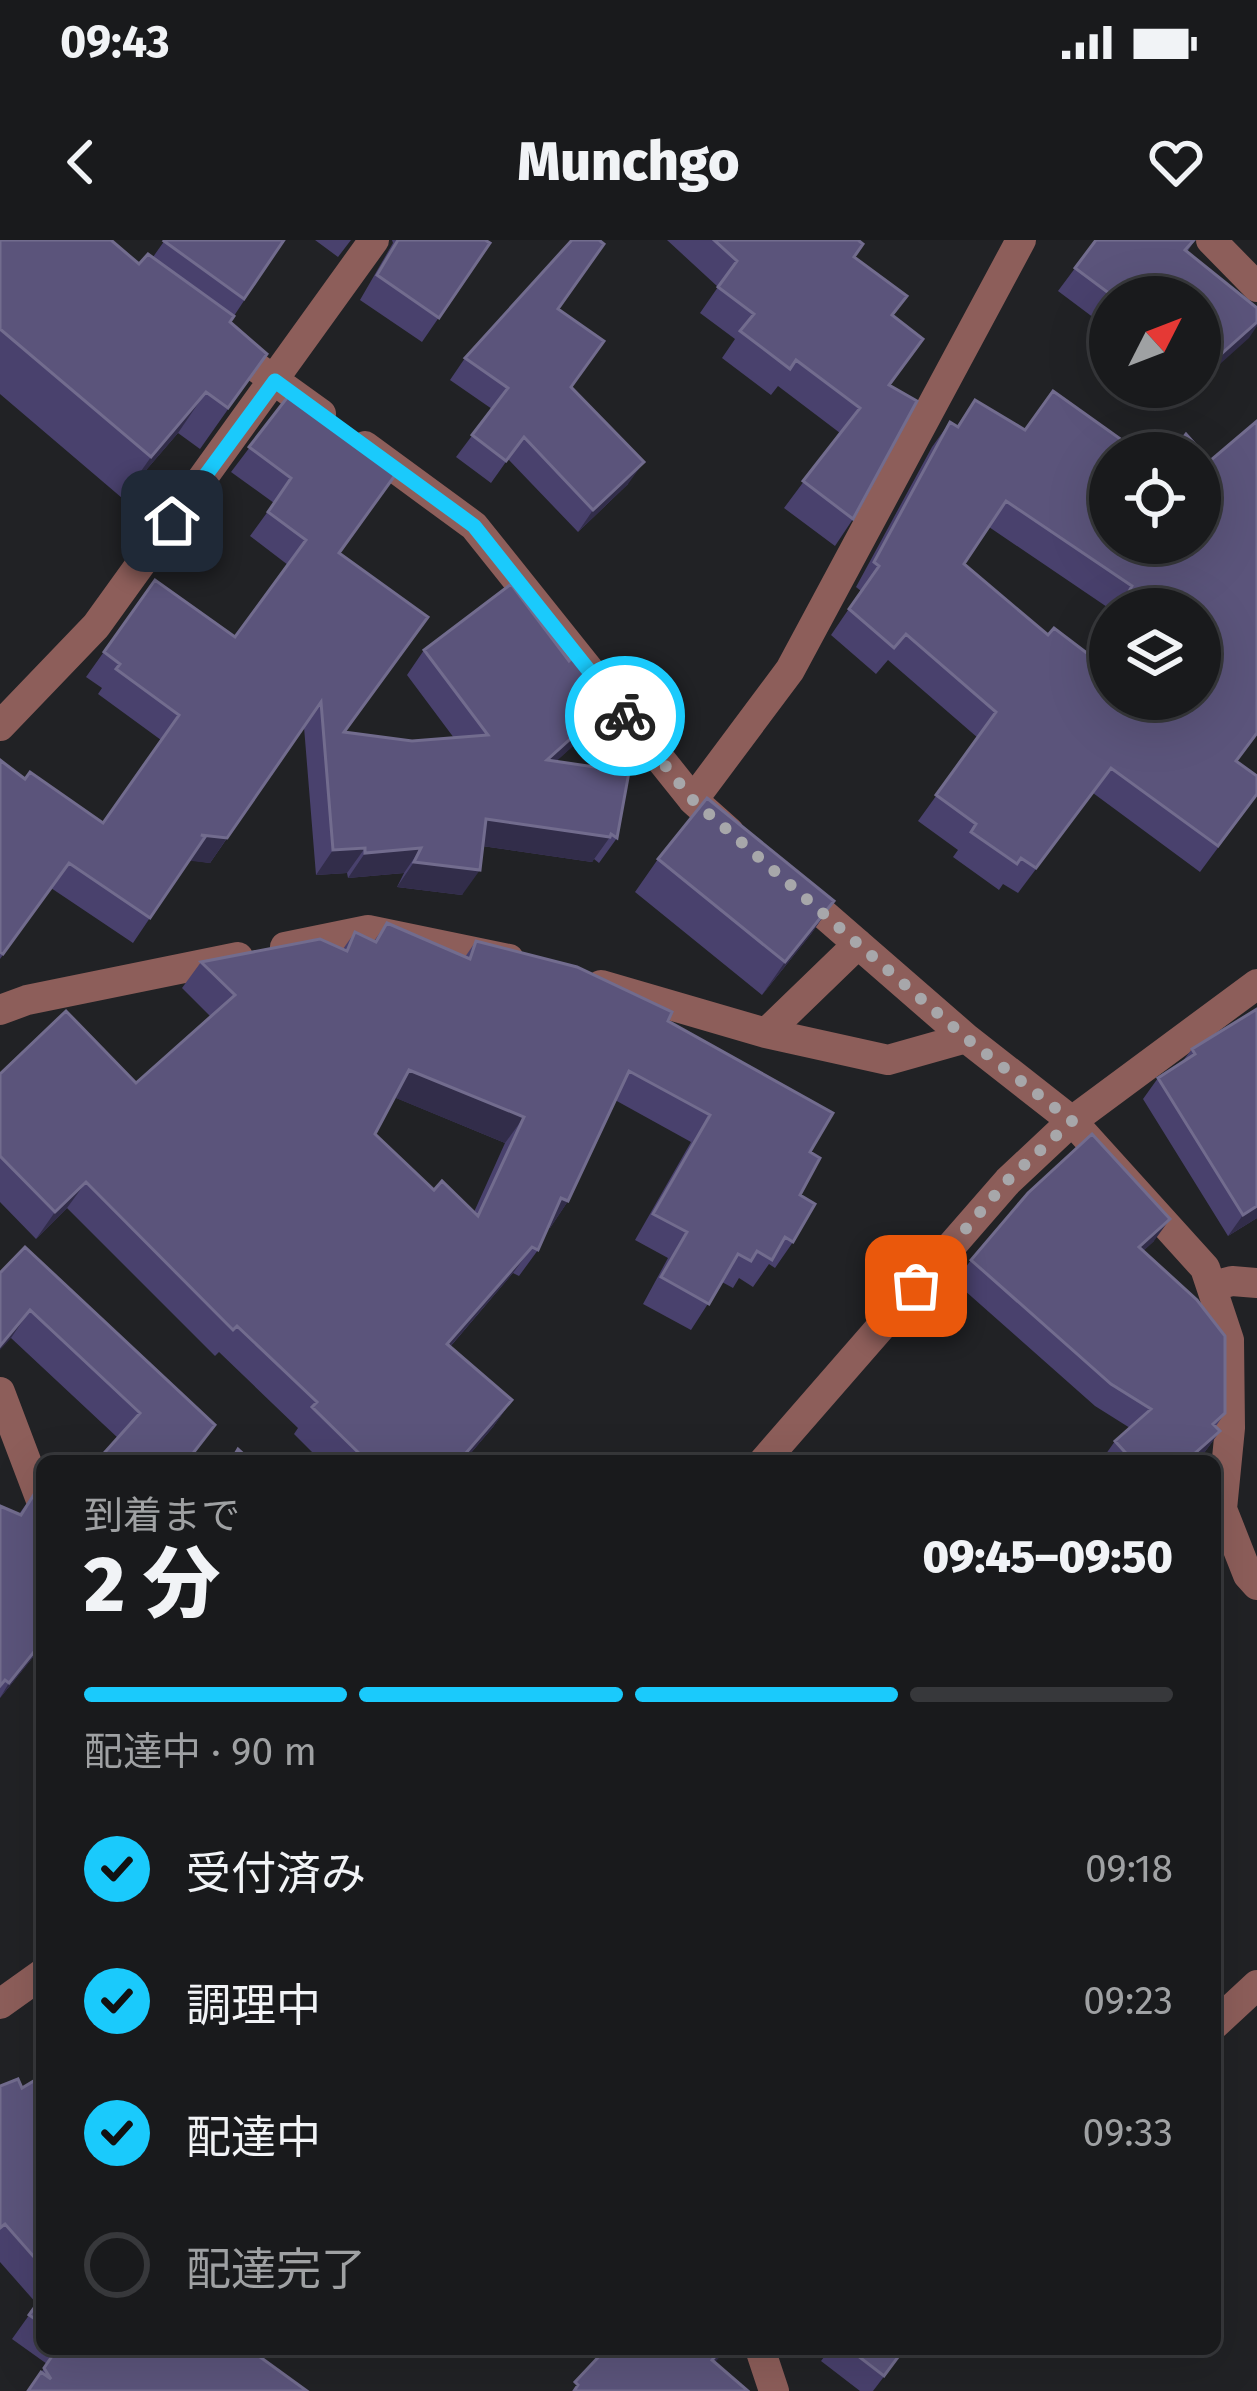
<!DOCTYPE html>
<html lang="ja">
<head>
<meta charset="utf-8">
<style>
	body { margin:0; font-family:"Fira Sans","Noto Sans JP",sans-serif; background:#262729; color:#f1f3f6; height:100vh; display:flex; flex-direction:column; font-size:45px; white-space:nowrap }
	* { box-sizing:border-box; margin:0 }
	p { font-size:39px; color:#9fa1a3 }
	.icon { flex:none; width:66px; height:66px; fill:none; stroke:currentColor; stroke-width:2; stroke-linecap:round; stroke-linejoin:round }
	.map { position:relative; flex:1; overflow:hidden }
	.drawer { position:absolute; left:36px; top:1215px; width:1185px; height:900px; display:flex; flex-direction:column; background:#191a1c; border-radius:18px; box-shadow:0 12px 48px #0002,0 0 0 3px #37383b }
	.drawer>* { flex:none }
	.needle { width:78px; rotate:48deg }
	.buttons { position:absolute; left:1089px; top:36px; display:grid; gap:24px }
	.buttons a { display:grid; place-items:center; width:132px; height:132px; border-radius:50%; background:#191a1c; box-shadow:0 12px 48px #0002,0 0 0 3px #37383b; font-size:60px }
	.pin { position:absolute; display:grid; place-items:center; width:102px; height:102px; color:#fff; margin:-51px; border-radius:24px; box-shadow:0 6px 18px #0006 }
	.courier { position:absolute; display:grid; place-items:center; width:120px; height:120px; margin:-60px; border:9px solid #1acafc; border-radius:50%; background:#fff; color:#222; box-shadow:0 3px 15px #0007 }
	.overview em { font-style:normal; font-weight:800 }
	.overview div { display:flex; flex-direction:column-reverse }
	.overview { display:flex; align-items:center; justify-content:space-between; height:204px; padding:0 48px }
	h1 { font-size:78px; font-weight:800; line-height:90px }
	.bar { display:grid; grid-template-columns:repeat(4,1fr); gap:18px 12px; align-content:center; height:144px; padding:0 48px }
	.bar i { height:15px; border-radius:9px; background:#37383b }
	.bar .current { background:#1acafc }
	.bar p { grid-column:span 4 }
	ol { padding:0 48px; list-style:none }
	li { display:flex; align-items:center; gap:36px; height:132px }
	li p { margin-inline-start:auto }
	li .icon { padding:12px; border-radius:50%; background:#1acafc; color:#111; stroke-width:4 }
	li:last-child { color:#9fa1a3 }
	li i { width:66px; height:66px; border:6px solid #37383b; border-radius:50% }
	.status { display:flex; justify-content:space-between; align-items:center; height:84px; padding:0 60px; background:#191a1c; direction:ltr }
	.status svg { height:33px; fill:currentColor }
	header { display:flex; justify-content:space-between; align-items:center; height:156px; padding:0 48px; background:#191a1c; font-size:54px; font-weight:800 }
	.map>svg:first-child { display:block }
</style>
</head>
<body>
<div class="status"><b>09:43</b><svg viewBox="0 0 49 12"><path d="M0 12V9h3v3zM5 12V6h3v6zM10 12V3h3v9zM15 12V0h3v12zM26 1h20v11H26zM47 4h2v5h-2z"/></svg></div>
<header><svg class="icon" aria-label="back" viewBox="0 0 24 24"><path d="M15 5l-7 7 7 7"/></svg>Munchgo<svg class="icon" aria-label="heart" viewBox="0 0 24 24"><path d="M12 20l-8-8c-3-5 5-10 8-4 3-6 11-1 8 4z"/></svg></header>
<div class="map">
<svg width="1257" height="2151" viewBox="0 0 1257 2151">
	<rect width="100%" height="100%" fill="#212225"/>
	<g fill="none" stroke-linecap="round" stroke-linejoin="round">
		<path stroke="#8d5e5a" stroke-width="30" d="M1211,0L1257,47
			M224,104L321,174
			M365,206L474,286L693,560L729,592
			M0,486L96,386L374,0
			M693,560L790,430L1021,0
			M797,651L966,798L1072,881L1205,1028L1229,1100L1230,1188L1222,1269L1248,1335L1257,1345
			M285,707L368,690L509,719
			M601,745L766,793L888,820L966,798
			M0,770L27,760L238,717
			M766,793L858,704
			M1213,1046L1232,1041L1257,1043
			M0,1152L42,1263
			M764,1221L1008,941L1072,881L1257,744
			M0,1764L42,1734
			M1215,1784L1257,1745
			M760,2109L774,2151"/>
	</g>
	<path fill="#49416d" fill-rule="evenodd" d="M0,0L139,24L153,17L165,0H284L230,82L267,114L200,209L178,193L122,258L0,154Z
		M315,0H351L338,17Z
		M392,0H485L490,3L422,102L360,60L393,3Z
		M667,0H858L854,17L907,56L893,76L890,145L853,279L835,306L784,268L840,193L778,146L771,155L722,118L735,99L700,73L718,47Z
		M1096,0H1195L1187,12L1249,98L1200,57H1110V90L1058,51Z
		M465,118L571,147L628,244L578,292L508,219L491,243L456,217L492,169L450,140Z
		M1144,147H1194L1171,168Z
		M293,150L339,313L345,492L412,501L454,498L407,435L424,410L602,480L556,521L617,598L599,623L594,619L592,622L482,606L462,655L397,647L404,633L348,638L347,633L316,635L304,487L210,623L189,620L133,703L51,648L0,719V520L25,539L103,583L161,500L98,454L102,448L86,437L155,340L235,397L288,325L250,296L274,263L231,232Z
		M1053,151L1140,213H1110V303H1200V213H1171L1186,194L1210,221L1257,181V494L1237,521L1257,536V555L1200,632L1093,553L1018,653L1003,644L999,650L953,617L958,610L918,581L978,498L888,420L876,434L831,395L861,351L856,347L932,207L950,182L957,186L975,160L1025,190ZM989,287L1110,369H1200V459H1110V378L1090,415L1054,388L1048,395L964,324Z
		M658,619L834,661L811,694L762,755L635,652Z
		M387,683L465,717L476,701L668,781L810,912L800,955L793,1002L775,1028L769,1024L753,1047L739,1038L733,1048L722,1042L691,1090L643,1064L668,1018L635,1000L691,902L615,860L568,961L550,988L548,987L538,1010L519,1036L513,1033L450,1107L512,1160L493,1187L464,1221H321L294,1194L298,1188L219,1112L215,1116L67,968L36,999L0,962V834L136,843L211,777L182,748L201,722L343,709L355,692L374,701ZM394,857L505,903L474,972L434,950L375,894Z
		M1257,769V978L1228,996L1143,859L1158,838L1182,822L1192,809Z
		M1154,1001L1143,1011L1225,1173L1216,1186L1220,1191L1204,1213L1195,1221H1101L1115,1201L1130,1188L1095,1166L955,1042L971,1020Z
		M0,1033L215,1185L118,1198L11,1098Z
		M38,1248L42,1258V1406L0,1458V1266L19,1274Z
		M42,1836V2109H249L28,2151L47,2124L12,2099L37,2064L0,2022V1846L22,1848Z
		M830,2109H905L873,2151H860L821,2121Z"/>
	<path fill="#322d4a" d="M1257,82V86L1249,98L1200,142V133Z
		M1186,147H1194L1171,168Z
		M206,152L178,193L122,258L151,217Z
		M644,222L628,244L578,292L593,270Z
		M619,455L602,480L530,545L547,520Z
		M486,579L610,597L592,622L468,604Z
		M201,595L227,598L210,623L183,620Z
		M365,608L347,633L316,635L333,610Z
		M421,608L404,633L348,638L365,613Z
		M414,622L480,630L462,655L397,647Z
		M834,661L811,694L762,755L785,722Z
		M409,830L524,877L505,903L391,856Z
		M86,942L67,968L36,999L55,972Z
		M561,958L568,961L550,988L543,985Z
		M1257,966V978L1228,996L1243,975Z
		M1170,979L1154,1001L1123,1030L1139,1007Z
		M532,1007L513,1033L429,1131L447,1104Z
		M30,1070L11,1098L0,1110V1106Z
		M512,1160L493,1187L464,1221H459Z
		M1220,1191L1204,1213L1195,1221H1186Z
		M42,1402V1406L0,1458L9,1443Z
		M722,2109H727L696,2143L712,2120Z"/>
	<path fill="#5b547b" stroke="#726c8e" stroke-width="3" fill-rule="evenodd" d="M0,0H111L139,24L148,14L234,76L230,82L267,114L228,168L206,152L151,217L0,89Z
		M165,0H284L244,59L164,1Z
		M398,0H485L490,3L439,78L377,35Z
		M572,0H599L604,4L558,69L604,101L571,147L644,222L593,270L524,197L506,221L472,195L508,148L465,118Z
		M714,0H858L863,4L854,17L907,56L892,75L923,99L889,145L917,161L853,279L803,241L860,168L796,120L790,129L740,91L754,74L718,47L737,21Z
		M1096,0H1194L1185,10L1257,68V82L1200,133V57H1114L1075,28Z
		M293,150L401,227L339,313L428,377L344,492L412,501L488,495L424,410L511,344L569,421L579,411L619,455L547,520L629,532L617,598L611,594L610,597L486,579L480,630L414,622L421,608L365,613V608L333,610L321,462L227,598L201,595L205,597L150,678L69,623L3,714L0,712V520L25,539L30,532L103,583L179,475L116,429L120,424L104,412L155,340L235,397L306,300L268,272L291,238L249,207Z
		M1053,151L1140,213H1110V303H1200V213H1171L1186,194L1210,221L1257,181V493L1236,521L1257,536V554L1218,606L1111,528L1036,628L1021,618L1017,624L971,592L976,584L936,555L996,472L906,394L894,408L849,369L879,326L874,322L950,182L958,187L975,160L1025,190ZM1006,261L1132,346L1119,369H1200V459H1110V385L1092,417L1054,388L1048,395L964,324Z
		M707,558L834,661L785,722L658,619Z
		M387,683L470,719L476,701L577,727L672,772L668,781L833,873L810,912L820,918L800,955L815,964L793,1002L785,997L772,1020L757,1011L751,1021L738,1014L709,1064L661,1037L687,992L653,974L710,875L629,831L568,961L561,958L538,1010L532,1007L447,1104L512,1160L459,1221H367L312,1167L317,1162L237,1086L233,1090L86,942L55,972L0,916V834L66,771L136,843L235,755L201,722L320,699L347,711L355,692L376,702ZM409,830L524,877L478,976L442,941L434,950L375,894Z
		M1257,769V966L1243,975L1158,838L1195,814L1192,809Z
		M1092,894L1170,979L1139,1007L1197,1060L1225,1096V1173L1213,1184L1220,1191L1186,1221H1133L1115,1201L1151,1169L1111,1144L971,1020L1028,953Z
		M25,1007L215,1185L187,1221H97L140,1173L30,1070L0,1106V1033Z
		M238,1209L251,1221H231Z
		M38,1248L42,1258V1402L9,1443L5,1440L0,1446V1266L21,1275Z
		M42,1836V2026L5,1984L0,1988V1846L18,1839L22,1848Z
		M42,2057V2084L29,2075Z
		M57,2109H249L307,2151H28L41,2132L51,2139L44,2128Z
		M606,2109H722L712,2120L748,2151H574L578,2145L575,2142Z
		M849,2109H904L884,2136Z"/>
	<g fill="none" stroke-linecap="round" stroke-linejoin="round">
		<path stroke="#a7a7aa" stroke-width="12" stroke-dasharray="0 21.6" d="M625,476L693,560L966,798L1072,881L1008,940L916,1046"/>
		<path stroke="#1acafc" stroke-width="15" d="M172,281L275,141L474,286L625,476"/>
	</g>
</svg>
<div class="buttons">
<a><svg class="needle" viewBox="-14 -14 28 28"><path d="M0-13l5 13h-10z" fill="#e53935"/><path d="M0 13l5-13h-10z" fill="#9fa1a3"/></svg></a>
<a><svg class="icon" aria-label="locate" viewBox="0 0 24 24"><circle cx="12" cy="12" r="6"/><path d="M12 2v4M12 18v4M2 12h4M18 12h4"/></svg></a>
<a><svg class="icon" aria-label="layers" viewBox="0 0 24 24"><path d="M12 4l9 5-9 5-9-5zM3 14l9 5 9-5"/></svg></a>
</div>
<div class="pin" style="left:916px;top:1046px;background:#ea580c"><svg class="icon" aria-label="bag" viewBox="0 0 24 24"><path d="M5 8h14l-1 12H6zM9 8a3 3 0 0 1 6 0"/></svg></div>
<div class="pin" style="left:172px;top:281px;background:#1f2937"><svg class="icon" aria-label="home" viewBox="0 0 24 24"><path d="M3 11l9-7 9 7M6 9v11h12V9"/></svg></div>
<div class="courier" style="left:625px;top:476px"><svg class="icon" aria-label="bike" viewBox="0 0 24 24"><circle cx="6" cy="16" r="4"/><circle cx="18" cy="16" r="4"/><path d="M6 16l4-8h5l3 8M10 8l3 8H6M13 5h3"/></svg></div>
<section class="drawer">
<div class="overview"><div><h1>2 分</h1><p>到着まで</p></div><em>09:45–09:50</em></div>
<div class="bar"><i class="current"></i><i class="current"></i><i class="current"></i><i></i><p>配達中 · 90 m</p></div>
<ol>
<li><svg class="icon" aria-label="check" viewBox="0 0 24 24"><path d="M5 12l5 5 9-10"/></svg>受付済み<p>09:18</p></li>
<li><svg class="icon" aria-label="check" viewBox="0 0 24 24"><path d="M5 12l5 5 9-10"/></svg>調理中<p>09:23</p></li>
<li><svg class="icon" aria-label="check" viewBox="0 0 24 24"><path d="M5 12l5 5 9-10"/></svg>配達中<p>09:33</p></li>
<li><i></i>配達完了</li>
</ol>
</section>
</div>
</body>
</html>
